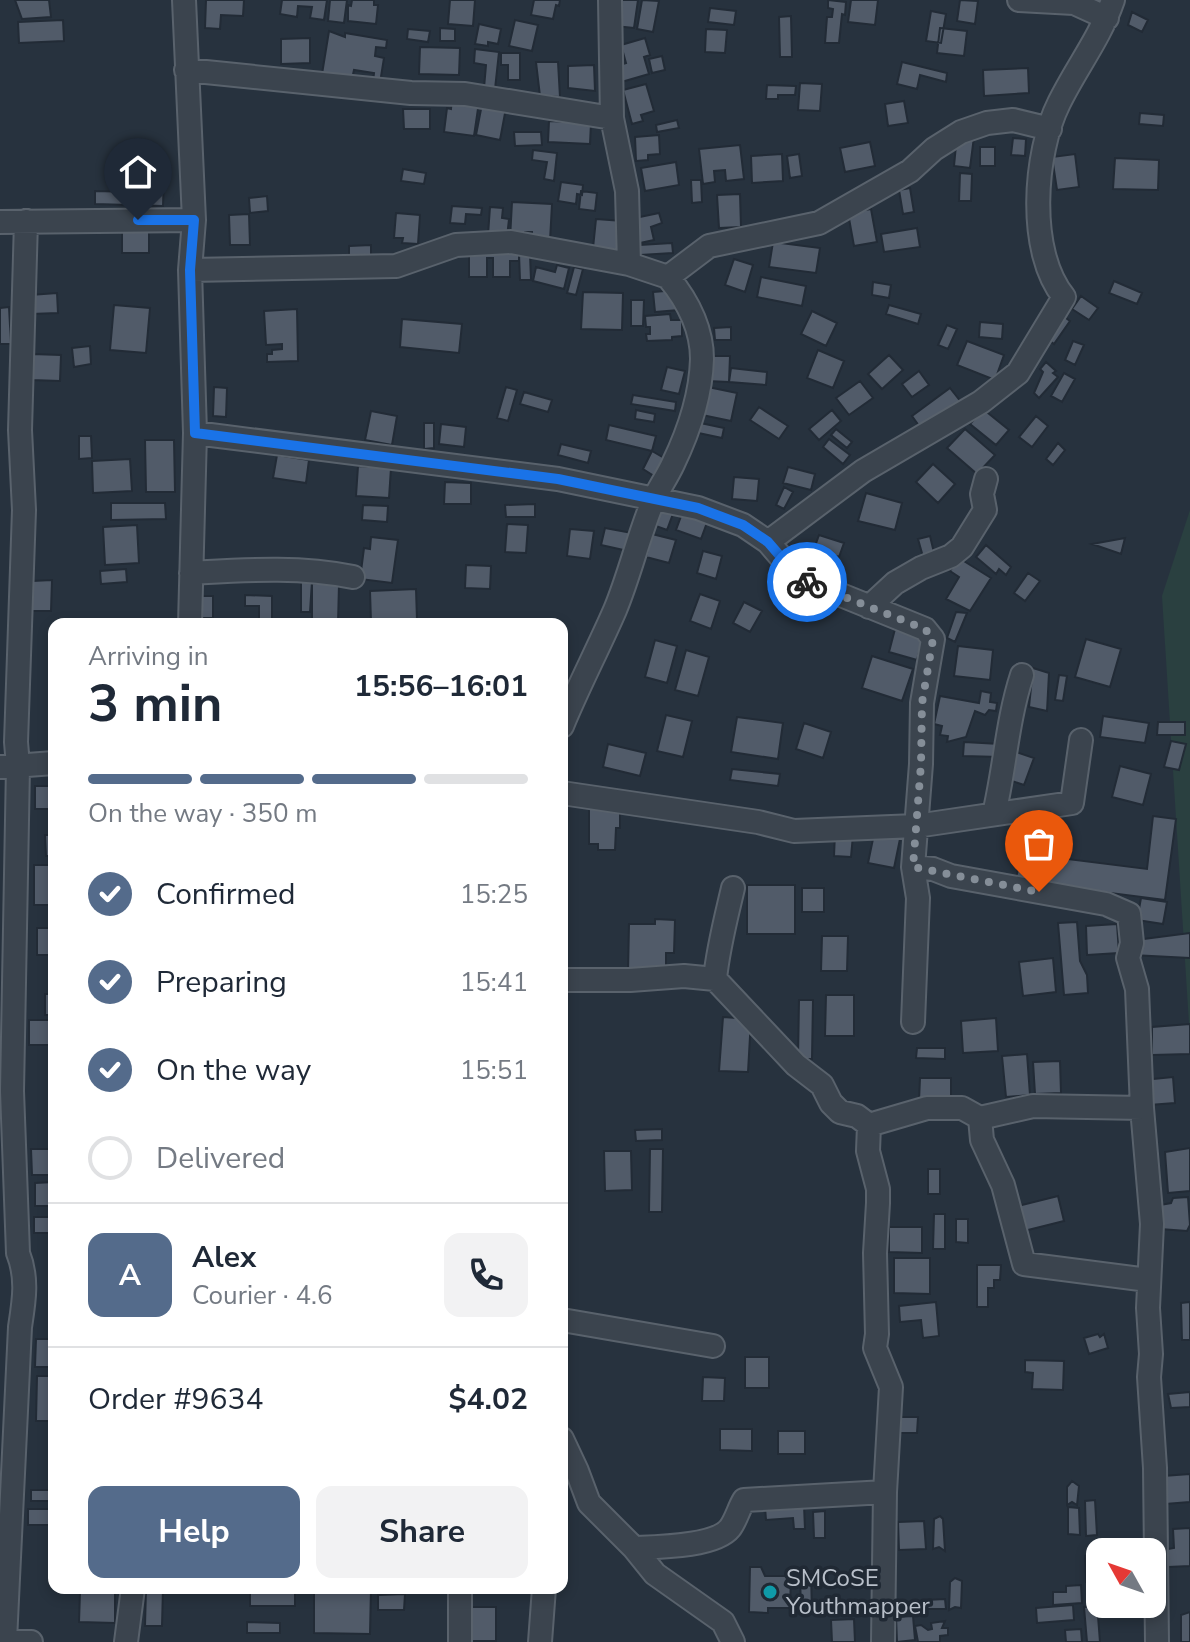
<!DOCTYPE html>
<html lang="en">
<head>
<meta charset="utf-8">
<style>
	body { margin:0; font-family:"Nunito Sans",sans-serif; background:#f2f2f3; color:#1f2937; height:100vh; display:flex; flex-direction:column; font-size:30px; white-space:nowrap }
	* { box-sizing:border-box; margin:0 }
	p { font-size:26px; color:#747a83 }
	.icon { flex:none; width:44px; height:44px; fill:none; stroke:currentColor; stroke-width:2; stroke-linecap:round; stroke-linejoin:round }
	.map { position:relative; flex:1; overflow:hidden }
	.sheet { position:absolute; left:48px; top:618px; width:520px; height:976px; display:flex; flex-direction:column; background:#fff; border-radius:16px; box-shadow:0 4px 12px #0003 }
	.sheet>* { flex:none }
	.needle { width:52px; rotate:310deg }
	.tools { position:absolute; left:1086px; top:1538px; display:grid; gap:16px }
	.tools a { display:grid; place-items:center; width:80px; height:80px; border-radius:16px; background:#fff; box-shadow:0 4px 12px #0003; font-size:40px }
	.pin { position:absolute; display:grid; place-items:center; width:68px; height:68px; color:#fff; margin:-82px -34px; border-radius:50% 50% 50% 0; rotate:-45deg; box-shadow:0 0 8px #0007 }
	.pin .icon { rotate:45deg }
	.courier { position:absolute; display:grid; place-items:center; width:80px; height:80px; margin:-40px; border:6px solid #1a73e8; border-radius:50%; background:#fff; color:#222; box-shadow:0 2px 10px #0007 }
	.headline em { font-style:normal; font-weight:700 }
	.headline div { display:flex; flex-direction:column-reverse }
	.headline { display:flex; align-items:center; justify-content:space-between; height:136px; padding:0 40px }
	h1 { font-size:52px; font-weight:700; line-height:60px }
	.bar { display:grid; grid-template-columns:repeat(4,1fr); gap:12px 8px; align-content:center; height:96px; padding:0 40px }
	.bar i { height:10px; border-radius:6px; background:#e0e1e3 }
	.bar .active { background:#546b8b }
	.bar p { grid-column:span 4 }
	.line { display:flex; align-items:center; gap:20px; padding:0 40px; border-top:2px solid #e0e1e3 }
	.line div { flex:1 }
	.round { display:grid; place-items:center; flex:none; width:84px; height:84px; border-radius:16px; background:#f2f2f3 }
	ol { padding:0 40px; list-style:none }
	li { display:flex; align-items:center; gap:24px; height:88px }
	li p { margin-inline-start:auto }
	li .icon { padding:8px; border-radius:50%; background:#546b8b; color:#fff; stroke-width:4 }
	li:last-child { color:#747a83 }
	li i { width:44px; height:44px; border:4px solid #e0e1e3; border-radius:50% }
	.action { display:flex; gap:16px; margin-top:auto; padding:16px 40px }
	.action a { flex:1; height:92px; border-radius:16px; background:#546b8b; color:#fff; font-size:32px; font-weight:700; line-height:92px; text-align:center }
	.action a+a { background:#f2f2f3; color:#1f2937 }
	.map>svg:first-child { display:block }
</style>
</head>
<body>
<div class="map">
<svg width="1190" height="1642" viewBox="0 0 1190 1642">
	<rect width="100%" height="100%" fill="#27323e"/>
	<path fill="#2a4040" d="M1190,510V1039L1162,596Z"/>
	<path fill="#515b69" stroke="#222b36" stroke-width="2" d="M15,0H49L51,17L22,19Z
		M206,0H244L243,16L221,15L220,29L205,28Z
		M282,0H327L324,20L310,18L312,7L298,6L297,17L280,14Z
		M330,0H347L344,23L328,21Z
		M352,0H374V5H378L376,24L348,21V5L351,6Z
		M450,0H475L473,26L448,24Z
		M534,0H560L559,6L556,5L553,19L531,15Z
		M614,0H638L634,28L615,26Z
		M642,0L659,1L653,32L637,29Z
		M828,0L846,2L845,15L842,14L839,43H825L827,17H832L833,9L828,8Z
		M851,0H878L875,25L848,22Z
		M960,0L978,1L975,24L957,21Z
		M710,8L736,11L734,25L708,22Z
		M931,11L946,14L941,43L926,41Z
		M1132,12L1148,20L1142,32L1128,25Z
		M791,16L792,57H780L779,17Z
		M63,20L64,41L19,43L18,22Z
		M515,20L538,25L532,51L509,46Z
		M479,24L501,29L498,44L488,42V46L475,44Z
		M440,28L455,29V41H440Z
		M940,28L967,31L964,56L937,53Z
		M408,29L430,31L428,42L407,39Z
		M706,29L727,30L725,53L705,52Z
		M329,31L345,37V33L387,40L386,48L376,47L375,56L384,58L380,83L373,82L374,73L354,70L352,79L322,74Z
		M310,38V63L281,64V39Z
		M645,38L650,55L644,57L649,74L618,83L613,67L626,63L621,45Z
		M420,47L460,48L459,75L419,74Z
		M475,49L499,52L495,89L484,88L486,65L474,63Z
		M501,53H520V80H508V65H501Z
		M662,56L665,70L652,73L649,59Z
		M536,62H558L560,97L540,96Z
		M902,62L947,73L946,82L920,75L917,89L897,84Z
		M594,65L595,91L568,88V66Z
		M1028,68L1029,93L984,96L983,70Z
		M800,83L822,84L820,111L798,110Z
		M646,84L654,111L641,115L643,121L632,124L623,90Z
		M767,85L796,86L795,95H778V99H766Z
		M452,98L479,102L474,136L444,132L447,108L451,109Z
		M904,101L908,123L888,126L885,104Z
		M482,104L506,108L500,140L476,135Z
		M403,109H430V129H404Z
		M1140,113L1164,115L1163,126L1139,124Z
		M677,120L679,128L657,132L656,125Z
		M549,121L591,123L590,144L548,142Z
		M514,132H541L542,145L515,146Z
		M659,135L660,154L648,155V160L636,161L635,137Z
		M957,135L974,137L970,168L954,166Z
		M1013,138L1026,139L1025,156L1011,155Z
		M870,142L875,166L845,172L840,148Z
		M740,145L744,179L726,181L725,170L714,171L715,182L703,184L699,149Z
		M980,147H995V166H980Z
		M533,150L557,153L554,181L544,179L547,162L532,160Z
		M782,154L783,181L752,183L751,156Z
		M799,154L802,176L790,178L787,156Z
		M1075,154L1079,187L1057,190L1052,157Z
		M1115,158L1159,160L1158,190L1113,189Z
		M676,162L679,185L645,191L641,168Z
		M403,169L426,173L424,184L401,181Z
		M960,173L972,174L971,201H959Z
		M134,175H164L163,206L95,204V191L134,192Z
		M691,180H701L702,202L692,203Z
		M561,182L583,185L582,195L577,194L576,204L558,201Z
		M910,188L914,212L903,214L899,190Z
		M581,191L597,193L595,211L579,209Z
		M740,194L741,227L719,228L717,195Z
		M267,196L268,211L250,213L249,198Z
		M512,202L552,204L550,241L532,240V232H525V240L510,239Z
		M452,206L482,208L481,215L466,214L465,224L450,223Z
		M490,207L503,208L502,218L509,219L507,237L488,235Z
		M871,209L877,242L854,246L848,213Z
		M396,213L420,215L418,244L402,243L403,238H394Z
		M659,213L662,223L651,227L654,240L640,243L635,218Z
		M249,214L250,245H230L229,215Z
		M596,219L623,221L621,250L593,248Z
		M122,228H149V253H122Z
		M917,228L920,247L884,252L881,234Z
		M773,242L820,248L816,273L769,267Z
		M672,243L673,253L640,255L639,245Z
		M371,245V259L349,260V246Z
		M519,246V261H510V277H493V258H487V277H469V247Z
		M519,254H530L531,280H520Z
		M734,259L753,265L745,292L725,285Z
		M557,265L569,268L564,289L533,281L536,267L555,272Z
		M574,267L583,269L576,295L567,293Z
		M761,277L806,286L802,306L757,297Z
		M1114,281L1142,293L1137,304L1109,293Z
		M873,282L891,285L889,298L872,295Z
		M677,290L679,310L655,312L653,292Z
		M583,292L623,293L622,330L581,329Z
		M57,293L58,313L31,314L30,295Z
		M1081,296L1098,308L1089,320L1072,309Z
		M631,300H644L643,326H631Z
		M114,305L150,308L146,353L110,350Z
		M889,305L921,314L918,324L886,314Z
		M9,307L11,344H0V308Z
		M297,309L298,361L267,362V354H272V350L282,349V344L266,345L264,311Z
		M812,311L837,323L826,346L801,334Z
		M670,314L671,320H682V336L672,337V340L647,341L646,334H650V327H646L645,316Z
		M1063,316L1070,321L1054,344L1047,339Z
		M402,319L462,324L459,353L400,347Z
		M980,322L1003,324L1002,339L979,337Z
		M947,325L957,329L948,349L938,345Z
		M731,327V340H715L714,328Z
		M967,341L1004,355L995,380L957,365Z
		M1073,341L1084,345L1075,365L1065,360Z
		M90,346L91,364L74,367L72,348Z
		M818,350L844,361L833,388L807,378Z
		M32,354L61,355L60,381L31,380Z
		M889,355L903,370L882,389L868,374Z
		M708,356H730L729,382L707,381Z
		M1046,362L1056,371L1053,373L1058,377L1039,398L1034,393L1043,372L1040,369Z
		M667,367L685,371L679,394L661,390Z
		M731,368L767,372L766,385L729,382Z
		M919,371L929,385L912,397L902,384Z
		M1064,373L1075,379L1062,402L1051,396Z
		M860,381L873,398L849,415L836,398Z
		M214,387L227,388L226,417L213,416Z
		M506,387L517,390L508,421L497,418Z
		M708,387L737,393L731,421L702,415Z
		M950,388L961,402L922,430L912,416Z
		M524,392L552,400L548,412L520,404Z
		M633,395L676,402L675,411L631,404Z
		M759,407L788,426L779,439L750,420Z
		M983,409L1009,430L996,445L970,424Z
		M636,410L655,414L654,422L635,419Z
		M832,410L841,421L819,440L809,429Z
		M371,411L397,416L392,445L365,440Z
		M1036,416L1048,426L1032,447L1019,437Z
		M691,421L724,428L722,438L689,431Z
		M424,423H434V448L424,449Z
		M441,424L466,427L464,447L439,444Z
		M609,425L656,436L652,451L606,440Z
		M836,429L852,442L847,448L831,435Z
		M965,429L995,455L977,474L947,448Z
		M79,436H91L92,458L79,459Z
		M829,439L850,455L843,464L823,447Z
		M145,440H174L175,492H146Z
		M1058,443L1065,450L1053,465L1046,459Z
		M561,444L591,451L588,463L558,455Z
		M652,451L664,458L654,476L643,469Z
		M277,455L309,460L306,483L273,478Z
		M130,459L132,491L93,493L92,461Z
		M933,464L955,484L938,503L916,482Z
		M358,466L391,468L389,498L356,496Z
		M788,467L815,474L811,490L783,483Z
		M734,477L759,479L757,501L732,499Z
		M445,482L471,483V504H444Z
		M784,487L793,492L784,509L776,505Z
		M866,493L902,503L895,530L858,521Z
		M111,503H165L166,519L111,520Z
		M535,504V517H506L505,505Z
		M363,505L388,506L387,522L362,520Z
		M660,506L674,511L667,530L653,525Z
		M684,508L709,517L701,539L676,530Z
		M507,524L528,525L526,553L505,552Z
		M137,525L139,563L105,565L103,527Z
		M605,528L632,533L628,551L601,545Z
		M570,529L594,531L590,559L567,556Z
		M652,534L676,540L669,563L646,557Z
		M819,535L844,543L839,557L814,549Z
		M930,536L936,561L925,564L918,539Z
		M371,537L398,540L392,583L360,579L364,548L370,549Z
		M1125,538L1121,554L1092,544Z
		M986,545L1011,567L1006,575L999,569L996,574L976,557Z
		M703,551L722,556L716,579L697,573Z
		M959,558L991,578L970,611L946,599L959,577L950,571Z
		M466,565L491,566L490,589L465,588Z
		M126,569L127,582L101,584L100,571Z
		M1028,573L1040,581L1025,601L1014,593Z
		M52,580L51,611H32V581Z
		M301,581H312L310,612H301Z
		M312,583L339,584L338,624H312Z
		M416,589L417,620L371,622L370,591Z
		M700,594L720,601L711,629L690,621Z
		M245,595L272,596V624H259V606H245Z
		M202,596H213V618H201Z
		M744,602L762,611L750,632L733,623Z
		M956,612L967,613L955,642L947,638Z
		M895,629L923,637L917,660L889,652Z
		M1086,639L1121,649L1110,687L1075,677Z
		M655,640L677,646L667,683L645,677Z
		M958,646L993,650L990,680L954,676Z
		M686,650L709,657L698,696L675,690Z
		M872,656L913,669L902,701L862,688Z
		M1033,668L1049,673L1047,711L1029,707Z
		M1059,675L1067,676L1063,701L1055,700Z
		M981,691L991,693L990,702L997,703L996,711L989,710L985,715L975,711L966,737L947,742L948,736L940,735L942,726L934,724L940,696L979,703Z
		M666,715L692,721L683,757L657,751Z
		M1103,716L1149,723L1145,743L1100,737Z
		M737,717L783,723L778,759L731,752Z
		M1158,722H1185V735H1157Z
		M804,723L831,732L823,758L796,749Z
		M1171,741L1186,744L1179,770L1164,767Z
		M964,742L1000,744V757L963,756Z
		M608,744L646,753L640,776L603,767Z
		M1013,751L1034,758L1024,785L1003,778Z
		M1120,766L1151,774L1143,805L1112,797Z
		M732,769L780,774L778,786L730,780Z
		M35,786H54V829H50V809H35Z
		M589,802L620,803V828H616L615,850H598V844H589Z
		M1153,816L1176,819L1165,900L1016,881L1020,853L1147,869Z
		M835,833L853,835L851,857L834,856Z
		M874,834L900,839L894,868L868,863Z
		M45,835H54V856H46Z
		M34,865H54V905H34Z
		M747,885H795V934H747Z
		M802,888H824V912H802Z
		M1141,898L1167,902L1163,924L1137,920Z
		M655,919L675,920L674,953H666V973L628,972L629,924H655Z
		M1077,922L1080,961L1087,975L1088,993L1064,995L1058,923Z
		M1117,924L1119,953L1087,955L1086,926Z
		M37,928H54V955H37Z
		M1190,933V958L1132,955L1136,940Z
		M822,936H848L847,971H821Z
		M1053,958L1056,992L1023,996L1019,962Z
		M45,994H54V1015H45Z
		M826,995H854V1036H825Z
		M799,1000H813L812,1059H798Z
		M723,1017L751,1019L748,1072L719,1071Z
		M996,1018L998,1051L963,1053L961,1021Z
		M29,1020H54V1045H29Z
		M1190,1024V1054L1152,1055V1027Z
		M917,1048H945V1059L916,1058Z
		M1027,1054L1030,1095L1006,1097L1002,1056Z
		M1060,1061L1061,1093L1035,1094L1033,1062Z
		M1173,1077L1175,1103L1149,1105L1143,1080Z
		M920,1078H951V1101H919Z
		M662,1129V1140L636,1141L635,1130Z
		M1190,1148V1191L1168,1193L1165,1152Z
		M31,1149H54V1175H32Z
		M650,1149H663L662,1212H649Z
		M604,1151H631L632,1190L605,1191Z
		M928,1169H940V1194H928Z
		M54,1182V1206H35V1183Z
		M1058,1196L1064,1221L1020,1232L1014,1207Z
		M1188,1197L1190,1225L1187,1231L1160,1229V1205L1171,1203L1173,1198Z
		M934,1214H945V1249H933Z
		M34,1217H54V1233H34Z
		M956,1219H968V1243L956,1242Z
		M889,1227H922V1253L889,1252Z
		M894,1258H930V1294L894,1293Z
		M977,1265H1001L1000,1280H994V1288H988V1307H977Z
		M936,1302L939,1336L923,1338L921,1320L900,1322L899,1306Z
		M1190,1302V1340H1182L1181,1303Z
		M1098,1334L1100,1337L1104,1334L1108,1348L1089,1354L1084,1338Z
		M36,1339H54V1367H35Z
		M745,1357H769V1388H745Z
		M1025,1360L1064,1361L1063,1390L1032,1389L1033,1373L1025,1372Z
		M37,1376H54V1421H36Z
		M703,1377L725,1378L724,1401H702Z
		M1190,1392V1407L1171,1408L1168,1394Z
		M899,1417H918L917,1433H899Z
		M720,1429H752V1451L720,1450Z
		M778,1431H805V1454H778Z
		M1190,1474V1502L1165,1504L1163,1476Z
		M1072,1481L1079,1486L1077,1505L1072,1502L1067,1505V1487Z
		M31,1490H54V1501H31Z
		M1095,1500L1097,1535L1086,1536L1085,1501Z
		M804,1505L805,1529H794L793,1518L766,1520L765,1507Z
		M1068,1507L1079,1508L1080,1535L1068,1534Z
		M28,1509H54V1525H28Z
		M825,1511V1538H814L813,1512Z
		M940,1516L943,1519L945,1551L939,1547L933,1549L934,1519Z
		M924,1521L926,1549L899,1550L898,1522Z
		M1190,1528V1566L1168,1567V1549L1174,1548L1173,1529Z
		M1095,1555L1096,1581L1086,1582L1085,1556Z
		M750,1567H761L765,1576H791L790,1608H768V1613L749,1612Z
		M800,1571H811L812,1614H801Z
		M955,1578L962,1581L961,1608L955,1607L949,1610L950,1582Z
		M1081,1585L1082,1603L1053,1605V1592H1066V1586Z
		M146,1588H163L162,1626H145Z
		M250,1588H295V1606H250Z
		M314,1588H371L370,1634L314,1633Z
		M80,1592H115V1623L79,1622Z
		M405,1594L404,1610H378V1595Z
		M945,1599L946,1609H926V1600Z
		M1073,1605L1074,1620L1037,1623L1036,1608Z
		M1097,1606L1098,1609L1109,1608L1110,1615L1098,1616L1100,1642H1087L1084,1607Z
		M468,1607H496V1641H468Z
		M1190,1612V1642H1181V1615Z
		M913,1616L915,1640L897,1642L896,1617Z
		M854,1619L855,1642H832L831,1620Z
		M945,1621L942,1628H948V1635L940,1636V1642H918L915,1626L921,1625L928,1630L932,1629L931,1623Z
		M247,1622L280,1623V1633H247Z
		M1081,1629L1082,1642H1066L1065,1630Z"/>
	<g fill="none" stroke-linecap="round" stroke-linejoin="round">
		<g stroke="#59626c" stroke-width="26">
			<path id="minor" d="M184,0L194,220L190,270L195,433L190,624
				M610,0L612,118L627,191L629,264
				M1019,0L1074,3L1107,18
				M186,70L411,93L465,94L612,118
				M0,222L194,220
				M190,270L396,266L456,245L511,242L629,264L668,277L709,246L819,223L910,171L934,149L961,132L987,123L1013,120L1050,129
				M195,433L558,479L698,508L743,525L768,542L799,578L925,629L933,639L922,703L921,764L913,867L933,869L951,876L1106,904L1129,914L1132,943L1128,958L1137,989L1142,1108L1152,1224L1148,1308L1151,1354L1149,1377L1155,1468L1157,1642
				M768,542L863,471L981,402L1018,373L1064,297C1027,252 1034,153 1059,103C1076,68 1100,38 1113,0
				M191,573C246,570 298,566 353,577
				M869,607L895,583L921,568L951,556L962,547L985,510L982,494L986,479
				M562,726C578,687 598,649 615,610C630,574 638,537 653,501C659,488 667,477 673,464C688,433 701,394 702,359C702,328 687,300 668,277
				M0,767L54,763
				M562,793L758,822L794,831L916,826L1072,803L1081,740
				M994,814C1005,768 1007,721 1022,675
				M715,979C718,948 726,918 733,888
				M562,980H630L684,976L715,979L796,1065L822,1085L831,1103L840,1112L857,1116L869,1125L868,1151L878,1189V1203L875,1253L877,1334L875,1348L891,1387L885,1492L883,1642
				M913,1022L918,898L913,867
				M980,1118L1033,1106L1142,1108
				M869,1125L927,1108H962L980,1118L982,1140L1003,1185L1024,1264L1148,1280
				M562,1320L713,1346
				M562,1439L577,1471L589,1503L634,1548L655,1574L723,1622L733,1642
				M634,1548C657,1547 715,1547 730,1528C736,1520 739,1508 744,1500L885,1492
				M460,1588V1642
				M0,1641L31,1642
				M5,1641L20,1327C24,1301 28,1278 18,1253L12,1091L18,766L16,742L24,510L20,430L26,221
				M126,1642L133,1588
				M540,1642L544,1588"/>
		</g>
		<use href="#minor" stroke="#3b444e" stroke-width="22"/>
	</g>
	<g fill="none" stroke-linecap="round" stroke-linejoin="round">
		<path stroke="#858e98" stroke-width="8" stroke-dasharray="0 14.4" d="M807,582L925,629L933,639L922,703L921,764L913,867L1039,892"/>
		<path stroke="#1a73e8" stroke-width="10" d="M138,220H194L190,270L195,433L558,479L698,508L743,525L768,542L799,578L807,582"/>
	</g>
	<circle fill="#0f9aa8" stroke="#202934" stroke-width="3" cx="770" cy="1592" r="8"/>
	<g text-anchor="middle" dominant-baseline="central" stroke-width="7" stroke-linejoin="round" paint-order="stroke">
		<g font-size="24" fill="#b8bfc9" stroke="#202934" text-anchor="start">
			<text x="786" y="1578">SMCoSE<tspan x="786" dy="28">Youthmapper</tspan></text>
		</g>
	</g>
</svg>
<div class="tools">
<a><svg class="needle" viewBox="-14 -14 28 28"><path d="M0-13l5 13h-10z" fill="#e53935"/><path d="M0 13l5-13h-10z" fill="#747a83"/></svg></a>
</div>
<div class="pin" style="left:1039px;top:892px;background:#ea580c"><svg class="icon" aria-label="bag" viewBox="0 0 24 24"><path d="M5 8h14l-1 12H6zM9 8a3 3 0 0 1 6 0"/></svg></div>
<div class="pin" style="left:138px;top:220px;background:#1f2937"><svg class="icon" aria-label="home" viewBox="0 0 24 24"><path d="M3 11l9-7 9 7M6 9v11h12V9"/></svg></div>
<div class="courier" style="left:807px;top:582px"><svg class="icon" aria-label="bike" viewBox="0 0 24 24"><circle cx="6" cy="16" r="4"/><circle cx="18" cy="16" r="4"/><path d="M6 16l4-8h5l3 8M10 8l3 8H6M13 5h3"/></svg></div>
<section class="sheet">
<div class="headline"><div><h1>3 min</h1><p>Arriving in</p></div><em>15:56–16:01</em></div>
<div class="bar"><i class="active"></i><i class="active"></i><i class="active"></i><i></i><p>On the way · 350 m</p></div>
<ol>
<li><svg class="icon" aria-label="check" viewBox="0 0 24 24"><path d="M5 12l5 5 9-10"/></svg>Confirmed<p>15:25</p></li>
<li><svg class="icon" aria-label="check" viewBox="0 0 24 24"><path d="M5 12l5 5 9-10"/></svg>Preparing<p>15:41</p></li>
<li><svg class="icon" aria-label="check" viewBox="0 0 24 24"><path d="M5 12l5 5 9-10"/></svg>On the way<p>15:51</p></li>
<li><i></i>Delivered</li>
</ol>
<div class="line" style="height:144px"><b class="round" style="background:#546b8b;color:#fff">A</b><div><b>Alex</b><p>Courier · 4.6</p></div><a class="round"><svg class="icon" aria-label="phone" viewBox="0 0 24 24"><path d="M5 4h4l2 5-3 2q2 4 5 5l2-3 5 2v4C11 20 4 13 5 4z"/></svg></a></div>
<div class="line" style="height:104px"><div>Order #9634</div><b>$4.02</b></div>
<div class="action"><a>Help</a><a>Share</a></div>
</section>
</div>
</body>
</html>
